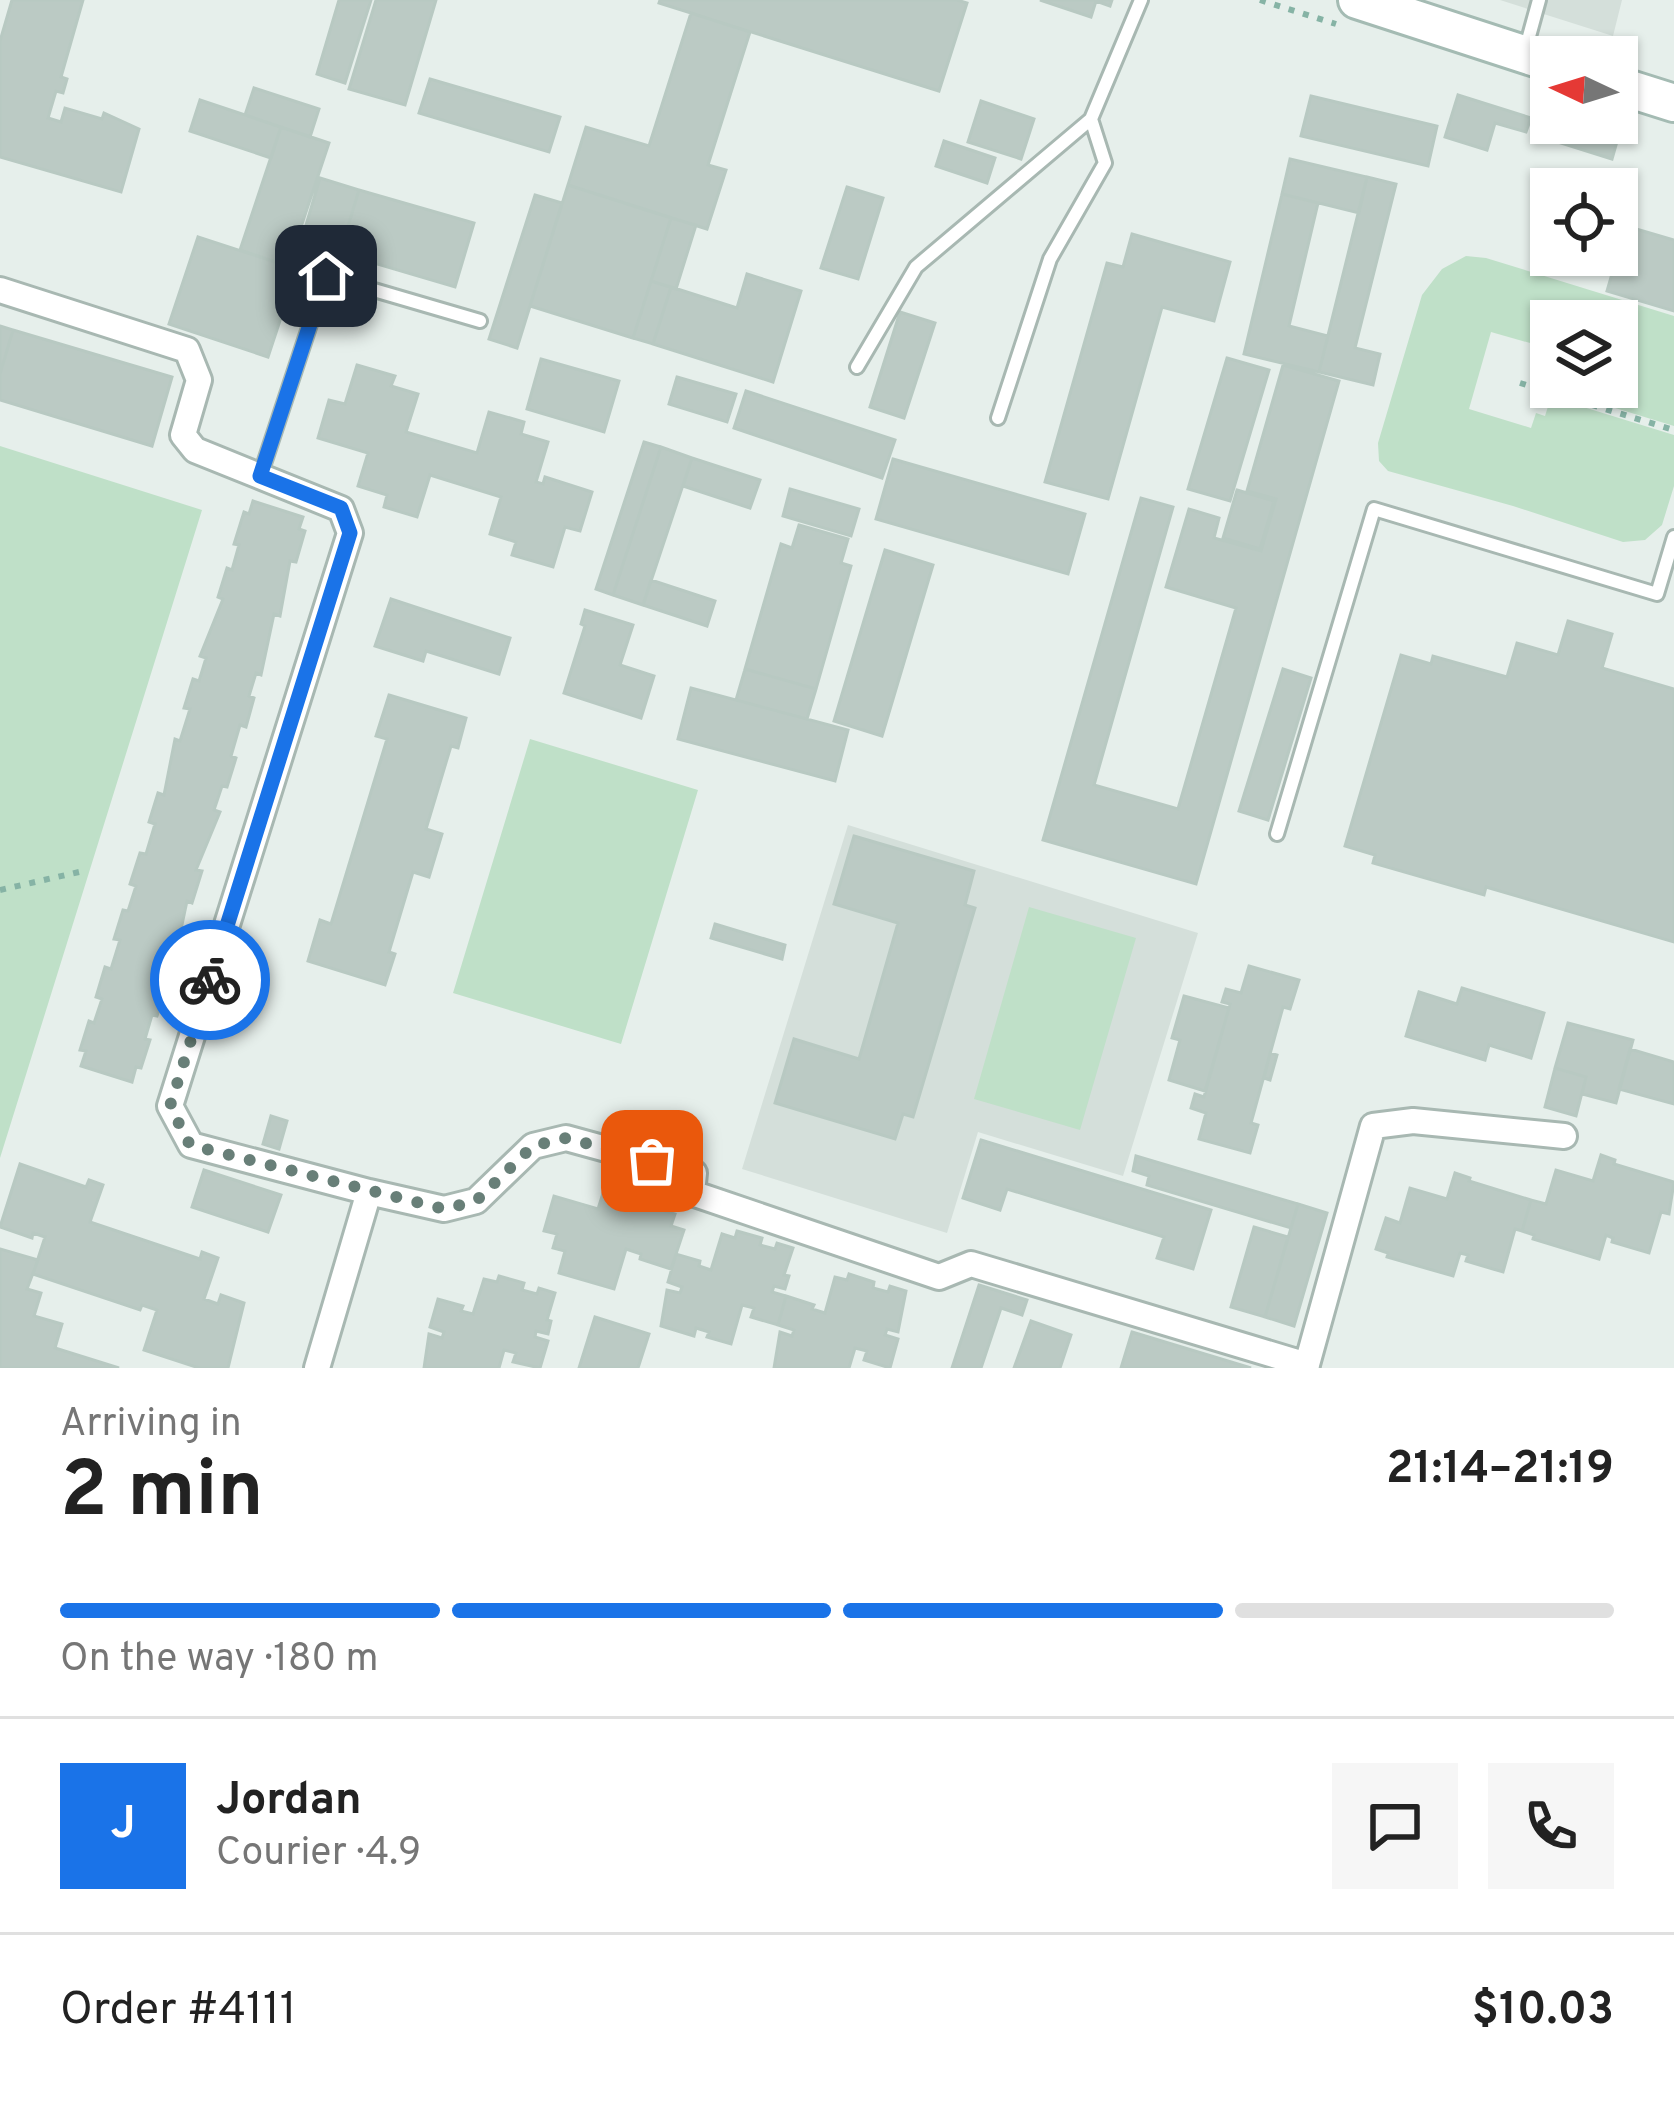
<!DOCTYPE html>
<html lang="en">
<head>
<meta charset="utf-8">
<style>
	body { margin:0; font-family:Overpass,sans-serif; background:#f6f6f6; color:#222; height:100vh; display:flex; flex-direction:column; font-size:45px; white-space:nowrap }
	* { box-sizing:border-box; margin:0 }
	p { font-size:39px; color:#767676 }
	.icon { flex:none; width:66px; height:66px; fill:none; stroke:currentColor; stroke-width:2; stroke-linecap:round; stroke-linejoin:round }
	.map { position:relative; height:1368px; overflow:hidden }
	.side { display:flex; flex-direction:column; background:#fff; flex:1 }
	.side>* { flex:none }
	.needle { width:78px; rotate:274deg }
	.tools { position:absolute; left:1530px; top:36px; display:grid; gap:24px }
	.tools a { display:grid; place-items:center; width:108px; height:108px; border-radius:0px; background:#fff; box-shadow:0 3px 9px #0004; font-size:60px }
	.pin { position:absolute; display:grid; place-items:center; width:102px; height:102px; color:#fff; margin:-51px; border-radius:24px; box-shadow:0 6px 18px #0006 }
	.courier { position:absolute; display:grid; place-items:center; width:120px; height:120px; margin:-60px; border:9px solid #1a73e8; border-radius:50%; background:#fff; color:#222; box-shadow:0 3px 15px #0007 }
	.head em { font-style:normal; font-weight:700 }
	.head div { display:flex; flex-direction:column-reverse }
	.head { display:flex; align-items:center; justify-content:space-between; height:204px; padding:0 60px }
	h1 { font-size:78px; font-weight:700; line-height:90px }
	.bar { display:grid; grid-template-columns:repeat(4,1fr); gap:18px 12px; align-content:center; height:144px; padding:0 60px }
	.bar i { height:15px; border-radius:9px; background:#e0e0e0 }
	.bar .on { background:#1a73e8 }
	.bar p { grid-column:span 4 }
	.line { display:flex; align-items:center; gap:30px; padding:0 60px; border-top:3px solid #e0e0e0 }
	.line div { flex:1 }
	.round { display:grid; place-items:center; flex:none; width:126px; height:126px; border-radius:0px; background:#f6f6f6 }
	.map>svg:first-child { display:block }
</style>
</head>
<body>
<div class="map">
<svg width="1674" height="1368" viewBox="0 0 1674 1368">
	<rect width="100%" height="100%" fill="#e6efeb"/>
	<path fill="#d4dfda" d="M1500,0H1622L1613,36Z
		M848,825L1198,933L1123,1176L978,1132L947,1233L742,1169Z"/>
	<path fill="#bfe0c8" d="M1466,256L1486,258L1674,316V426L1553,389L1617,387V321H1551V349L1491,332L1469,409L1531,428L1536,413L1545,416L1551,397L1674,435V486L1662,525L1645,540L1623,542L1513,506L1388,471L1379,461L1378,443L1422,295L1442,269Z
		M0,446L202,510L0,1158Z
		M530,739L698,790L621,1044L453,993Z
		M1029,907L1136,938L1080,1130L974,1099Z"/>
	<path fill="#bbcac4" stroke="#b8c9c2" stroke-width="3" d="M12,0H83L61,77L67,79L63,93L56,91L48,118L61,122L65,108L102,119L104,113L139,129L121,192L0,157V41Z
		M339,0H371L345,83L317,74Z
		M376,0H436L405,105L349,89Z
		M660,0H957L967,3L939,91L659,3Z
		M1040,0H1112L1110,6L1096,1L1091,17Z
		M691,13L750,32L708,165L726,170L707,229L568,185L586,127L649,146Z
		M430,79L560,117L549,152L419,113Z
		M254,88L319,109L310,137L245,115Z
		M1458,95L1531,118L1526,132L1495,123L1487,150L1445,137Z
		M1311,96L1437,126L1428,166L1301,136Z
		M200,100L281,127L271,158L190,131Z
		M981,101L1034,119L1021,159L968,142Z
		M1551,118V123H1570L1618,138L1612,159L1545,138Z
		M281,127L329,143L288,266L240,250Z
		M944,141L995,158L987,183L936,166Z
		M1290,159L1367,177L1359,213L1282,194Z
		M1367,177L1396,184L1355,348L1380,354L1373,385L1319,372Z
		M320,178L359,190L340,253L301,242Z
		M568,185L671,218L633,338L530,306Z
		M847,187L883,198L858,279L821,268Z
		M359,190L474,223L455,287L340,253Z
		M1282,194L1318,203L1289,326L1328,336L1319,372L1244,354Z
		M535,195L562,203L517,348L489,339Z
		M671,218L696,225L676,289L651,281Z
		M1626,226L1674,240V311L1607,291Z
		M1132,234L1230,262L1214,321L1162,307L1108,499L1045,482L1107,263L1123,267Z
		M198,237L297,269L268,357L169,324Z
		M747,274L801,291L773,382L653,344L671,287L737,308Z
		M651,281L671,287L653,344L633,338Z
		M900,312L935,323L904,418L870,407Z
		M0,326L13,330L0,374Z
		M13,330L172,377L152,446L0,400V374Z
		M1227,358L1269,370L1230,501L1188,489Z
		M541,359L619,381L604,432L527,409Z
		M357,365L395,376L391,386L418,394L406,432L477,453L489,412L524,422L521,434L548,442L536,482L543,484L545,477L592,492L580,531L565,527L553,567L512,555L516,542L490,534L501,497L430,475L417,517L384,507L387,495L358,486L368,453L318,438L329,400L345,404Z
		M1283,365L1339,381L1196,884L1043,840L1141,498L1173,507L1094,785L1178,809L1236,608L1166,587L1189,509L1219,518L1214,538L1261,551L1276,499L1247,491Z
		M677,377L736,394L727,422L669,404Z
		M746,391L895,440L882,478L734,428Z
		M644,442L661,447L613,595L596,589Z
		M661,447L692,458L643,605L613,595Z
		M692,458L760,480L750,508L683,486Z
		M893,459L1085,514L1068,574L876,519Z
		M790,489L859,509L851,536L783,516Z
		M1237,490L1274,501L1260,549L1223,538Z
		M253,501L303,517L299,529L305,531L296,562L290,561L280,616L274,614L261,675L256,673L249,696L254,698L246,727L240,725L231,756L236,758L227,787L222,786L214,810L220,812L196,870L202,871L192,903L187,901L175,958L170,956L161,984L167,986L157,1016L152,1015L145,1039L150,1040L141,1068L136,1067L132,1082L81,1066L86,1051L80,1050L89,1021L94,1023L102,999L96,997L105,967L111,969L120,940L114,939L123,910L128,911L136,886L130,884L140,853L146,854L155,824L149,822L158,793L164,795L175,739L180,741L190,709L184,708L193,679L199,681L206,658L200,656L223,599L218,597L227,568L232,570L239,545L234,544L244,512L249,514Z
		M799,525L848,539L841,563L851,566L816,689L745,669L781,544L792,548Z
		M885,550L933,565L882,736L834,721Z
		M651,580L715,601L707,626L643,605Z
		M391,599L510,638L499,674L426,651L423,661L375,646Z
		M585,610L633,625L620,665L654,676L641,718L564,693L585,626L581,624Z
		M1568,621L1612,634L1602,668L1674,689V942L1486,887L1484,895L1373,863L1375,855L1345,846L1401,655L1431,664L1433,656L1507,677L1517,643L1558,655Z
		M745,669L816,689L807,719L736,700Z
		M1283,669L1311,678L1268,820L1239,811Z
		M691,688L848,730L835,781L678,739Z
		M389,695L466,718L458,748L451,746L426,829L442,834L429,877L413,872L389,952L395,954L385,985L308,961L320,920L331,924L387,739L376,736Z
		M854,836L974,871L965,905L975,908L913,1117L903,1114L895,1139L775,1103L794,1039L859,1059L898,923L834,904Z
		M715,924L785,945L782,959L711,938Z
		M1249,966L1299,980L1290,1009L1283,1007L1251,1123L1258,1125L1250,1153L1199,1139L1206,1113L1191,1108L1195,1094L1204,1097L1230,1004L1222,1002L1226,989L1241,993Z
		M1462,988L1544,1013L1531,1058L1489,1045L1485,1060L1406,1036L1419,992L1457,1004Z
		M1184,996L1229,1008L1205,1091L1169,1080L1180,1040L1172,1038Z
		M1568,1023L1633,1040L1616,1103L1582,1094L1586,1077L1555,1068Z
		M1630,1049L1674,1062V1104L1619,1089Z
		M1270,1053L1277,1055L1270,1080L1264,1078Z
		M1555,1068L1586,1077L1576,1116L1545,1107Z
		M271,1116L287,1121L279,1149L263,1144Z
		M981,1140L1211,1210L1193,1269L1157,1258L1164,1237L1007,1189L1000,1210L963,1198Z
		M1601,1155L1615,1160L1614,1164L1674,1182L1669,1214L1661,1212L1649,1253L1612,1242L1613,1238L1606,1235L1599,1259L1533,1239L1534,1235L1522,1231L1531,1200L1546,1204L1556,1170L1593,1181Z
		M1136,1156L1298,1204L1291,1228L1147,1185L1149,1176L1133,1171Z
		M20,1164L86,1187L89,1180L103,1185L90,1222L200,1259L202,1252L218,1258L204,1299L218,1304L221,1295L244,1303L228,1368H199L144,1350L157,1310L142,1305L140,1310L33,1274L45,1237L33,1233L32,1238L0,1227Z
		M204,1170L281,1195L268,1232L192,1207Z
		M610,1171L649,1188L650,1183L668,1189L661,1210L675,1214L671,1226L684,1230L671,1269L640,1259L641,1254L626,1249L614,1289L559,1273L565,1251L553,1248L557,1234L544,1231L554,1196L598,1209Z
		M1455,1173L1470,1178L1469,1181L1531,1200L1522,1231L1515,1229L1503,1272L1466,1261L1468,1255L1460,1253L1453,1276L1387,1257L1388,1253L1376,1249L1386,1218L1400,1223L1410,1188L1447,1199Z
		M1298,1204L1327,1213L1294,1326L1265,1317Z
		M1254,1227L1288,1237L1265,1317L1231,1307Z
		M737,1231L762,1238L760,1245L775,1249L777,1243L793,1248L784,1275L789,1276L785,1289L774,1286L772,1292L786,1296L778,1325L751,1317L754,1308L742,1305L731,1344L707,1337L709,1332L696,1328L694,1336L661,1326L667,1290L680,1293L682,1287L668,1282L676,1254L700,1261L699,1266L711,1270L722,1234L735,1238Z
		M0,1249L38,1260L27,1289L41,1293L34,1316L62,1324L55,1348L119,1368H0Z
		M849,1274L874,1282L873,1288L888,1292L890,1286L906,1291L898,1332L887,1329L885,1335L898,1339L890,1368L864,1360L867,1351L855,1348L849,1368H774L780,1332L792,1336L794,1330L778,1325L786,1296L814,1305L812,1309L825,1313L835,1277L847,1280Z
		M499,1276L524,1283L522,1290L537,1294L539,1288L555,1293L547,1320L551,1321L548,1334L536,1331L535,1337L548,1341L540,1368L513,1362L516,1353L504,1350L499,1368H424L429,1334L442,1338L444,1332L430,1327L438,1299L463,1306L461,1311L473,1314L484,1279L497,1282Z
		M979,1285L1027,1300L1022,1315L1001,1308L981,1368H952Z
		M595,1317L649,1334L638,1368H579Z
		M1031,1321L1071,1335L1060,1368H1014Z
		M1132,1332L1251,1368H1121Z"/>
	<g fill="none" stroke-linecap="round" stroke-linejoin="round">
		<g stroke="#a8b8b2" stroke-width="18">
			<path id="lane" d="M1525,51L1539,0
				M857,367L916,267L1091,119L1141,0
				M998,418L1050,259L1105,163L1091,119
				M260,476L326,276L480,321
				M1277,834L1374,509L1657,594L1674,537"/>
		</g>
		<g stroke="#a8b8b2" stroke-width="30">
			<path id="street" d="M0,290L187,350L199,380L183,435L195,450L341,509L350,533L170,1106L191,1145L369,1192L317,1368
				M369,1192L444,1209L476,1201L533,1146L566,1138L694,1173L692,1193L939,1277L971,1264L1307,1365
				M1306,1368L1373,1126L1413,1121L1564,1136"/>
		</g>
		<g stroke="#a4bbb3" stroke-width="42">
			<path id="secondary" d="M1357,0L1551,63
				M1617,85L1674,103"/>
		</g>
		<path stroke="#86b3a5" stroke-width="6" stroke-dasharray="6 9" stroke-linecap="butt" d="M1260,0L1336,24
			M1574,42L1608,52
			M1520,383L1674,430
			M0,890L79,872"/>
		<use href="#lane" stroke="#fff" stroke-width="12"/>
		<use href="#street" stroke="#fff" stroke-width="24"/>
		<use href="#secondary" stroke="#fff" stroke-width="36"/>
	</g>
	<g fill="none" stroke-linecap="round" stroke-linejoin="round">
		<path stroke="#687f78" stroke-width="12" stroke-dasharray="0 21.6" d="M210,980L170,1106L190,1145L444,1209L476,1201L533,1146L566,1138L652,1161"/>
		<path stroke="#1a73e8" stroke-width="15" d="M210,980L350,533L341,508L260,476L326,276"/>
	</g>
</svg>
<div class="tools">
<a><svg class="needle" viewBox="-14 -14 28 28"><path d="M0-13l5 13h-10z" fill="#e53935"/><path d="M0 13l5-13h-10z" fill="#767676"/></svg></a>
<a><svg class="icon" aria-label="locate" viewBox="0 0 24 24"><circle cx="12" cy="12" r="6"/><path d="M12 2v4M12 18v4M2 12h4M18 12h4"/></svg></a>
<a><svg class="icon" aria-label="layers" viewBox="0 0 24 24"><path d="M12 4l9 5-9 5-9-5zM3 14l9 5 9-5"/></svg></a>
</div>
<div class="pin" style="left:652px;top:1161px;background:#ea580c"><svg class="icon" aria-label="bag" viewBox="0 0 24 24"><path d="M5 8h14l-1 12H6zM9 8a3 3 0 0 1 6 0"/></svg></div>
<div class="pin" style="left:326px;top:276px;background:#1f2937"><svg class="icon" aria-label="home" viewBox="0 0 24 24"><path d="M3 11l9-7 9 7M6 9v11h12V9"/></svg></div>
<div class="courier" style="left:210px;top:980px"><svg class="icon" aria-label="bike" viewBox="0 0 24 24"><circle cx="6" cy="16" r="4"/><circle cx="18" cy="16" r="4"/><path d="M6 16l4-8h5l3 8M10 8l3 8H6M13 5h3"/></svg></div>
</div>
<section class="side">
<div class="head"><div><h1>2 min</h1><p>Arriving in</p></div><em>21:14–21:19</em></div>
<div class="bar"><i class="on"></i><i class="on"></i><i class="on"></i><i></i><p>On the way · 180 m</p></div>
<div class="line" style="height:216px"><b class="round" style="background:#1a73e8;color:#fff">J</b><div><b>Jordan</b><p>Courier · 4.9</p></div><a class="round"><svg class="icon" aria-label="chat" viewBox="0 0 24 24"><path d="M4 5h16v11H9l-5 4z"/></svg></a><a class="round"><svg class="icon" aria-label="phone" viewBox="0 0 24 24"><path d="M5 4h4l2 5-3 2q2 4 5 5l2-3 5 2v4C11 20 4 13 5 4z"/></svg></a></div>
<div class="line" style="height:156px"><div>Order #4111</div><b>$10.03</b></div>
</section>
</body>
</html>
